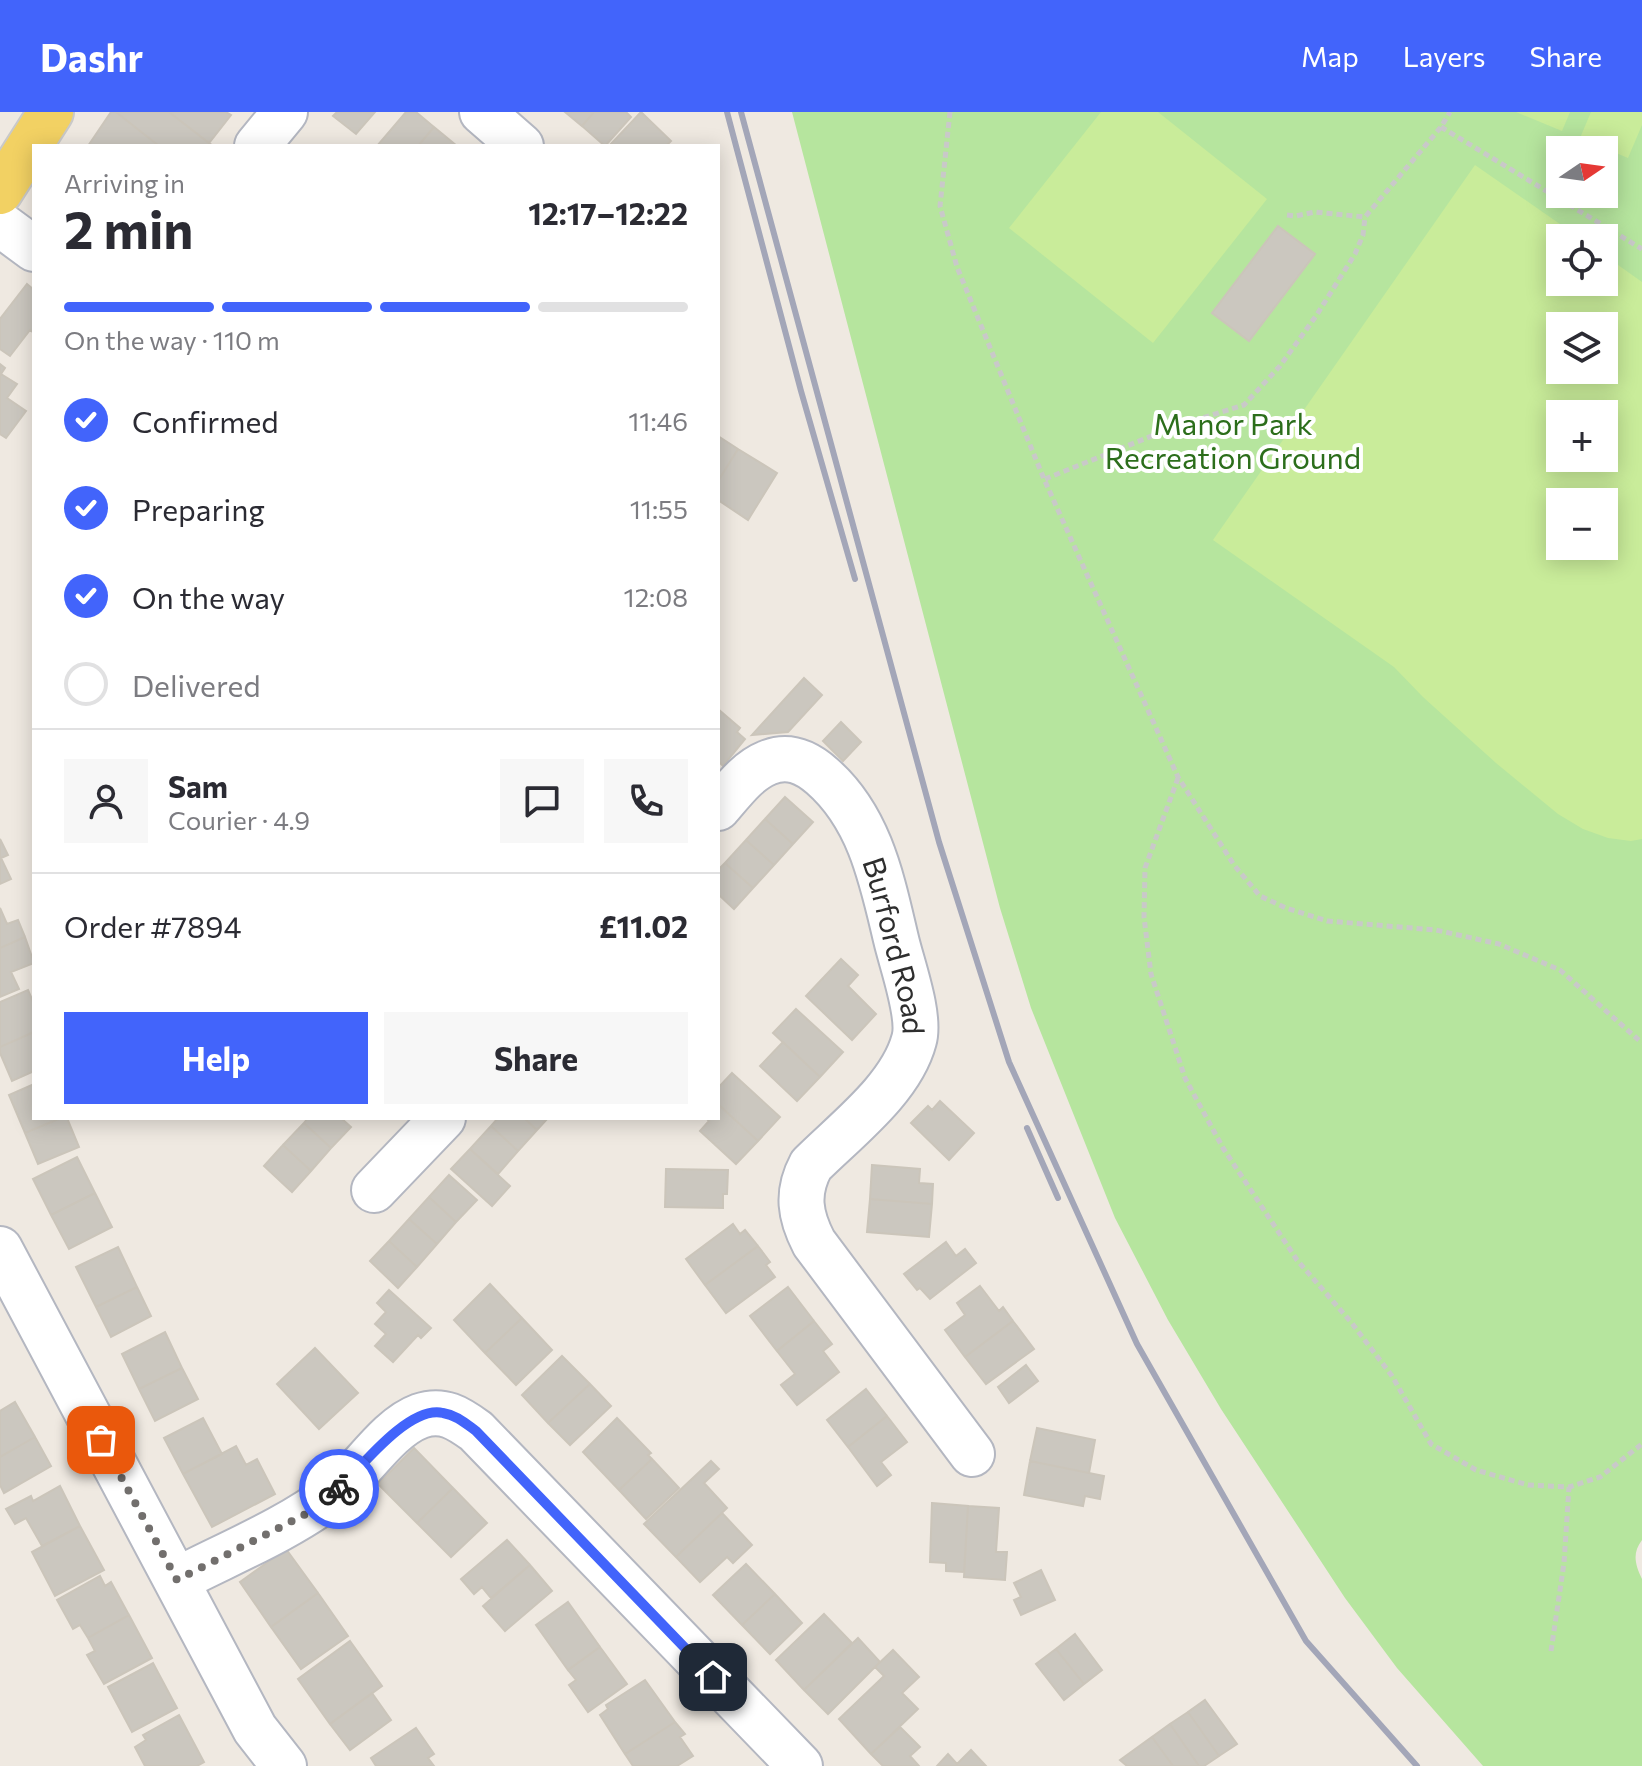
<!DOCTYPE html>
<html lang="en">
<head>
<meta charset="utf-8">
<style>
	body { margin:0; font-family:Commissioner,sans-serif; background:#f7f7f7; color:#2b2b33; height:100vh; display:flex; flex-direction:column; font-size:30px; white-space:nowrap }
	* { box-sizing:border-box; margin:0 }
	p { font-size:26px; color:#7c7c81 }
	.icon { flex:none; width:44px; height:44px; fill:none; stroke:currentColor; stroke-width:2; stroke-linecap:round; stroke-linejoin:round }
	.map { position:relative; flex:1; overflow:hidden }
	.side { position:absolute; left:32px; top:32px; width:688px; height:976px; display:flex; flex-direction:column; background:#fff; border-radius:0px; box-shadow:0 4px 20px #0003 }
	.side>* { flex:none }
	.needle { width:52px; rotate:77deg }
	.controls { position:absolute; left:1546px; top:24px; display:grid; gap:16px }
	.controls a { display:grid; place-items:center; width:72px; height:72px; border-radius:0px; background:#fff; box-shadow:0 4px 20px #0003; font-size:40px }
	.pin { position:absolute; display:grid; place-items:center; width:68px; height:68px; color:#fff; margin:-34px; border-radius:16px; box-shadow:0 4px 12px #0006 }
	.courier { position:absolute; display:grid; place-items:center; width:80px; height:80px; margin:-40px; border:6px solid #4264fb; border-radius:50%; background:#fff; color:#222; box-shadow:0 2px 10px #0007 }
	.head em { font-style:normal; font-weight:700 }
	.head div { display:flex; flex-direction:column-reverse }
	.head { display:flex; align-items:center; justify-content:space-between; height:136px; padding:0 32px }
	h1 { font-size:52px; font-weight:700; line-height:60px }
	.bar { display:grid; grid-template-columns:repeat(4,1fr); gap:12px 8px; align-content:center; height:96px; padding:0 32px }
	.bar i { height:10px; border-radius:6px; background:#e1e1e2 }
	.bar .selected { background:#4264fb }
	.bar p { grid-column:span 4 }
	.line { display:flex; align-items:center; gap:20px; padding:0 32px; border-top:2px solid #e1e1e2 }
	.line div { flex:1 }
	.round { display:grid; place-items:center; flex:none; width:84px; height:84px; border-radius:0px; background:#f7f7f7 }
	ol { padding:0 32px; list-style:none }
	li { display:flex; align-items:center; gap:24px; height:88px }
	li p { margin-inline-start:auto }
	li .icon { padding:8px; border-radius:50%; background:#4264fb; color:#fff; stroke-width:4 }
	li:last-child { color:#7c7c81 }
	li i { width:44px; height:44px; border:4px solid #e1e1e2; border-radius:50% }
	.action { display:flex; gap:16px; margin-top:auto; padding:16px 32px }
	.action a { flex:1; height:92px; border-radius:0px; background:#4264fb; color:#fff; font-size:32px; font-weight:700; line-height:92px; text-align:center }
	.action a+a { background:#f7f7f7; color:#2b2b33 }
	header { display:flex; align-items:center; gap:48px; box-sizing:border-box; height:112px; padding:0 40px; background:#4264fb; color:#fff }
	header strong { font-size:38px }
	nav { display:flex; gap:44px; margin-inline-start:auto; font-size:28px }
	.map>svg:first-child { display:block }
</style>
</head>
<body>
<header>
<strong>Dashr</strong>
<nav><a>Map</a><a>Layers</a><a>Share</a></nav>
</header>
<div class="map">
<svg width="1642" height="1654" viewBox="0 0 1642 1654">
	<rect width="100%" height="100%" fill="#efe9e1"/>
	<path fill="#b6e59e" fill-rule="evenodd" d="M792,0H1642V1428C1632,1441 1635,1452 1642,1467V1654H1483L1397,1556L1345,1486L1221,1297L1168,1208L1115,1106L1031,896L1000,796ZM1560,38H1604V82H1560ZM1560,126H1604V170H1560ZM1560,214H1604V258H1560ZM1560,302H1604V346H1560ZM1560,390H1604V434H1560Z"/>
	<path fill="#c9ec9a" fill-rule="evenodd" d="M1101,0H1158L1267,87L1153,231L1009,116Z
		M1516,0H1570L1562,19Z
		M1591,0H1642V13L1628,46L1580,26Z
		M1475,53L1580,126H1560V170H1604V143L1642,170V727L1631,729L1608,726L1583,717L1558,702L1496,651L1423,585L1394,555L1213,428ZM1560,214H1604V258H1560ZM1560,302H1604V346H1560ZM1560,390H1604V434H1560Z"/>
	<path fill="#cbc7bf" stroke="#cbc5ba" stroke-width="2" d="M111,0H116L159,34H88Z
		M116,0H169L213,34H159Z
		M169,0H226L231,3L209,31Z
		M337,0H375L356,22L333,4Z
		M406,0H416L434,15L418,34H377Z
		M565,0H594L582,14Z
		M594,0H626L631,5L605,34L582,14Z
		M641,0L671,29L666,34H609Z
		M434,15L457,34H418Z
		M1278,114L1315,142L1249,229L1212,201Z
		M27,172L34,178V221L30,218L10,244L0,237V207Z
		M0,252L5,256L1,262L17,272L7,286L26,299L6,326L0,322Z
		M718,324L738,337L720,366L718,365Z
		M738,337L777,361L748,408L718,388V369Z
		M804,566L822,583L788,620L752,623Z
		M718,597L740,616L737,620L745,627L723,654L718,649Z
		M841,610L861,630L843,649L823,629Z
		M785,685L813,710L793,732L765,707Z
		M765,707L793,732L774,753L746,728Z
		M0,727L8,743L1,746L11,767L0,772Z
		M746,728L774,753L753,776L725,751Z
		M725,751L753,776L734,797L718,782V758Z
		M0,796L7,812L18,808L25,825L0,836Z
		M25,825L34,851L11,860L19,877L0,885V836Z
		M841,847L858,863L848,874L876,902L852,928L806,884Z
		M28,878L34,892V920L0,935V890Z
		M796,897L843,940L820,965L773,921Z
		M34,920V959L12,969L0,941V935Z
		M783,930L820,965L797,989L760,954Z
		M732,961L780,1005L758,1029L718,992V976Z
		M34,972V1006H61L25,1021L9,983Z
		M940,989L974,1021L949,1048L911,1011L928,994L932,998Z
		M718,992L758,1029L736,1052L700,1019L709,1009L706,1006H718Z
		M61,1006H67L79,1035L38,1052L25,1021Z
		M308,1006H341L351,1015L331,1036L304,1011Z
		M498,1006H524L537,1018L518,1039L491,1014Z
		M524,1006H548L537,1018Z
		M304,1011L331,1036L311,1059L283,1033Z
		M491,1014L518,1039L498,1062L470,1037Z
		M283,1033L311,1059L292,1080L264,1054Z
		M470,1037L510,1074L492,1094L451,1057Z
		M77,1045L95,1081L51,1103L33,1067Z
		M872,1053L920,1057L919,1071L933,1072L932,1092L870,1087Z
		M666,1057L728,1058L727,1082H723V1096L665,1095Z
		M449,1063L477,1088L456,1110L429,1085Z
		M95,1081L112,1115L69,1137L51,1103Z
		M429,1085L456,1110L437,1132L409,1107Z
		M870,1087L932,1092L929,1125L867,1120Z
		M409,1107L437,1132L417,1155L389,1129Z
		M733,1112L740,1122L745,1118L758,1134L705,1173L686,1147Z
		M389,1129L417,1155L398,1176L370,1149Z
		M946,1130L956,1144L965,1137L976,1151L930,1187L920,1176L917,1178L904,1162Z
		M758,1134L770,1150L766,1153L775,1165L726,1201L705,1173Z
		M118,1135L137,1175L96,1195L76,1155Z
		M490,1172L522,1206L485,1241L454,1208Z
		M980,1174L999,1199L1003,1195L1013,1209L965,1245L945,1218L965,1203L957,1191Z
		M137,1175L151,1204L111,1225L96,1195Z
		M788,1175L814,1209L777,1239L750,1204Z
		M389,1178L431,1216L421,1226L418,1223L393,1250L375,1234L386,1222L375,1212L386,1200L377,1191Z
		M522,1206L552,1238L516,1273L485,1241Z
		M814,1209L832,1232L823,1239L839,1260L797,1293L781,1273L795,1262L777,1239Z
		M1013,1209L1034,1237L986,1272L965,1245Z
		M165,1220L182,1256L139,1277L122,1242Z
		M315,1236L358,1281L319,1317L277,1272Z
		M562,1244L590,1272L548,1311L522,1283Z
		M1026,1253L1038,1269L1009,1291L998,1275Z
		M182,1256L198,1287L155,1309L139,1277Z
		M590,1272L611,1294L570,1333L548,1311Z
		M866,1277L887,1304L848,1335L827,1308Z
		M15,1290L35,1325L0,1345V1299Z
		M887,1304L907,1330L881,1350L891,1363L877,1374L848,1335Z
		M203,1306L222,1342L183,1362L164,1326Z
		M617,1306L651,1341L648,1343L652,1347L619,1378L583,1340Z
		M1037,1316L1095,1328L1089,1361L1030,1349Z
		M35,1325L51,1354L4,1381L0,1373V1345Z
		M236,1334L246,1353L257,1347L275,1382L212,1415L183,1362Z
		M414,1336L453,1376L417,1411L378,1372Z
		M652,1347L679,1376L646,1407L619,1378Z
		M711,1349L719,1357L704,1371L727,1396L676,1445L644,1412Z
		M1030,1349L1104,1364L1100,1387L1085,1384L1083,1394L1024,1383Z
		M60,1374L80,1414L42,1434L26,1406L15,1412L6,1397L31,1384L33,1389Z
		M453,1376L487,1411L451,1445L417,1411Z
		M932,1391L968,1394L964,1460L946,1459V1451L930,1450Z
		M968,1394L999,1396L996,1440H1007L1005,1468L964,1465Z
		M722,1401L752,1433L733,1451L727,1445L700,1470L676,1445Z
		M80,1414L104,1458L55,1484L32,1440Z
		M507,1428L530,1453L491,1486L482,1475L474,1482L461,1467Z
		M286,1437L318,1481L271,1515L240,1470Z
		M746,1452L775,1482L742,1513L713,1483Z
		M530,1453L552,1479L505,1519L483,1494Z
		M1041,1458L1055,1488L1021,1503L1014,1488L1021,1485L1014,1471Z
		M100,1464L105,1474L111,1470L129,1503L88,1526L80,1513L73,1517L57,1488Z
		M318,1481L348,1524L301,1557L271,1515Z
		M775,1482L802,1511L770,1542L742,1513Z
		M568,1490L600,1535L568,1558L536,1513Z
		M824,1502L852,1531L804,1578L776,1548Z
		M129,1503L152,1546L104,1572L87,1543L95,1539L88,1526Z
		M1075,1522L1102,1558L1084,1572L1056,1537Z
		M858,1526L880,1550L828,1602L804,1578Z
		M350,1529L382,1574L330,1612L298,1567Z
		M600,1535L627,1572L588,1600L569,1573L576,1568L568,1558Z
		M1056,1537L1084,1572L1064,1588L1036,1552Z
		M893,1538L919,1565L902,1581L918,1597L871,1642L839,1607L884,1564L875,1555Z
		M153,1551L177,1596L132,1620L108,1575Z
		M645,1568L675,1610L625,1642L600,1603L608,1597L606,1593Z
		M372,1581L391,1608L350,1638L330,1612Z
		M1205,1588L1237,1632L1219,1644L1188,1600Z
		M1188,1600L1219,1644L1204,1654H1199L1170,1612Z
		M179,1603L204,1650L197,1654H145L135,1635L146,1628L143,1623Z
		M675,1610L685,1622L680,1625L693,1644L677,1654H633L625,1642Z
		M1170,1612L1199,1654H1173L1152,1625Z
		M900,1615L920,1635L910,1644L919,1654H883L871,1642Z
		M416,1616L434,1642L428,1646L434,1654H376L371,1646Z
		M1152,1625L1173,1654H1127L1120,1648Z
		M971,1638L986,1654H937L948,1642L957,1652Z"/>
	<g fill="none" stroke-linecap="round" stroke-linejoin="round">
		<g stroke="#b4b7c1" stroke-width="48">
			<g id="minor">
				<path d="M482,0L521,34"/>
				<path d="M257,34L285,0"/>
				<path d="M0,112L34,137"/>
				<path id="s1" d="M718,696C732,680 747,659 767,651C788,642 806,650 822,664C870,706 882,768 896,827C902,853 921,904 914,928C901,977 846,1018 811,1053C796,1081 800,1104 814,1131L972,1342"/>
				<path d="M374,1078L443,1006"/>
				<path d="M0,1137L255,1617L284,1654"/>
				<path d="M177,1468C229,1441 287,1418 334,1382C361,1361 387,1316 420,1304C443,1296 458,1306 476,1319L800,1654"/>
			</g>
		</g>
		<g stroke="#c9c9c9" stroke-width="48">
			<path id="major" d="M0,80L51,0"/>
		</g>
		<path stroke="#c9c9c9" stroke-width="5" stroke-dasharray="6 4" stroke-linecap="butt" d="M950,0L940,94L957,155L1044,367L1178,665L1234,753L1260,784L1286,796L1327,809L1436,818L1499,832L1560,858L1642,931
			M1441,15L1642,137
			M1287,103L1296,104L1315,100L1365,105L1441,15L1450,0
			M1045,367L1174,315L1244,293L1280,254L1316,204L1355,142L1363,123L1365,105
			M1178,666L1145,756L1144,805L1151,862L1185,966L1223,1036L1297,1148L1351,1210L1392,1264L1431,1332L1476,1358L1528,1373L1569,1375L1600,1365L1642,1332
			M1551,1539L1564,1451L1569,1375"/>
		<use href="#minor" stroke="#fff" stroke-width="44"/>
		<use href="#major" stroke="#f2d163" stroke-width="44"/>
		<path stroke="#a3a6b8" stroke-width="6" d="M727,0L801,279L855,467
			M741,0L939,730L1009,950L1137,1232L1306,1529L1417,1654
			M1027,1016L1058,1086"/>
	</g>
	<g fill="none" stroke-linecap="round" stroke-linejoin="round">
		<path stroke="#726f6d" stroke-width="8" stroke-dasharray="0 14.4" d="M101,1328L177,1468L304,1403L339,1377"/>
		<path stroke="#4264fb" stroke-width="10" d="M339,1377C361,1355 409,1293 443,1301C456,1303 465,1311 476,1319L713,1565"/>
	</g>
	<g text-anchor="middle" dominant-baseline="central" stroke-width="8" stroke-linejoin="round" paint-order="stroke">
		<g font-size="30" fill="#2c6e1b" stroke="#fff">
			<text x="1233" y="310">Manor Park<tspan x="1233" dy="34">Recreation Ground</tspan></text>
		</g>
		<g font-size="30" fill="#2e2e2e" stroke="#fff">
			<text stroke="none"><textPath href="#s1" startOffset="316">Burford Road</textPath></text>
		</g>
	</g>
</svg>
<div class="controls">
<a><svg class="needle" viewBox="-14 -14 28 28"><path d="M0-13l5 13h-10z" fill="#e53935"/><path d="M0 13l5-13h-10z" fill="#7c7c81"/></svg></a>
<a><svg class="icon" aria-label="locate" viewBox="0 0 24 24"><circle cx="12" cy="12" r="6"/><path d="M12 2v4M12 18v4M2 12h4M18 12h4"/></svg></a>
<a><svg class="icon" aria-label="layers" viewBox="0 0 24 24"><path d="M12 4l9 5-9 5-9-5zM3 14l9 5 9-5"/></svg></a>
<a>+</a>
<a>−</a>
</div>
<div class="pin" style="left:101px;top:1328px;background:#ea580c"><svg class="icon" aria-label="bag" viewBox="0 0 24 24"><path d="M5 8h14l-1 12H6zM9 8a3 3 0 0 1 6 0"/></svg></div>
<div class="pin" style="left:713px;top:1565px;background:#1f2937"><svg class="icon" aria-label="home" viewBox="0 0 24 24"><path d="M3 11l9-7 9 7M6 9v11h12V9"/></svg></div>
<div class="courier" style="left:339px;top:1377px"><svg class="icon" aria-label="bike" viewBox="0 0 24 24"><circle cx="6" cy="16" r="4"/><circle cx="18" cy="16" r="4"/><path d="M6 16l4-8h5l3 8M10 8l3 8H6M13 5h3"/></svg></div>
<section class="side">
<div class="head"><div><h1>2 min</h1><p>Arriving in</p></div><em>12:17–12:22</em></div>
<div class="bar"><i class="selected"></i><i class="selected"></i><i class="selected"></i><i></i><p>On the way · 110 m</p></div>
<ol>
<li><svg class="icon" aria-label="check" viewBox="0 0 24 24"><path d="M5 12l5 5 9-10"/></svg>Confirmed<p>11:46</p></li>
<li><svg class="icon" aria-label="check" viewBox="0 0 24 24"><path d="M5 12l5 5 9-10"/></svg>Preparing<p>11:55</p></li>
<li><svg class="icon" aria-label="check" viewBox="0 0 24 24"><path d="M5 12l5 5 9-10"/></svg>On the way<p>12:08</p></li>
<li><i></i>Delivered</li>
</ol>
<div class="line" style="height:144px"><a class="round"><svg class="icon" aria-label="person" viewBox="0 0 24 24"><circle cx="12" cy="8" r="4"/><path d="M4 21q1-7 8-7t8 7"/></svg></a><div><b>Sam</b><p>Courier · 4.9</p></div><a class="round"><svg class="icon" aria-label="chat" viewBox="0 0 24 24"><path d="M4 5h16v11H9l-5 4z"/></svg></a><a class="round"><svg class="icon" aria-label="phone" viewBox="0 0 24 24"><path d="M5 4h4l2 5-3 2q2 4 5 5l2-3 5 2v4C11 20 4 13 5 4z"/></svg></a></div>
<div class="line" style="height:104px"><div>Order #7894</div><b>£11.02</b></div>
<div class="action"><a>Help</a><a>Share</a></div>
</section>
</div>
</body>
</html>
